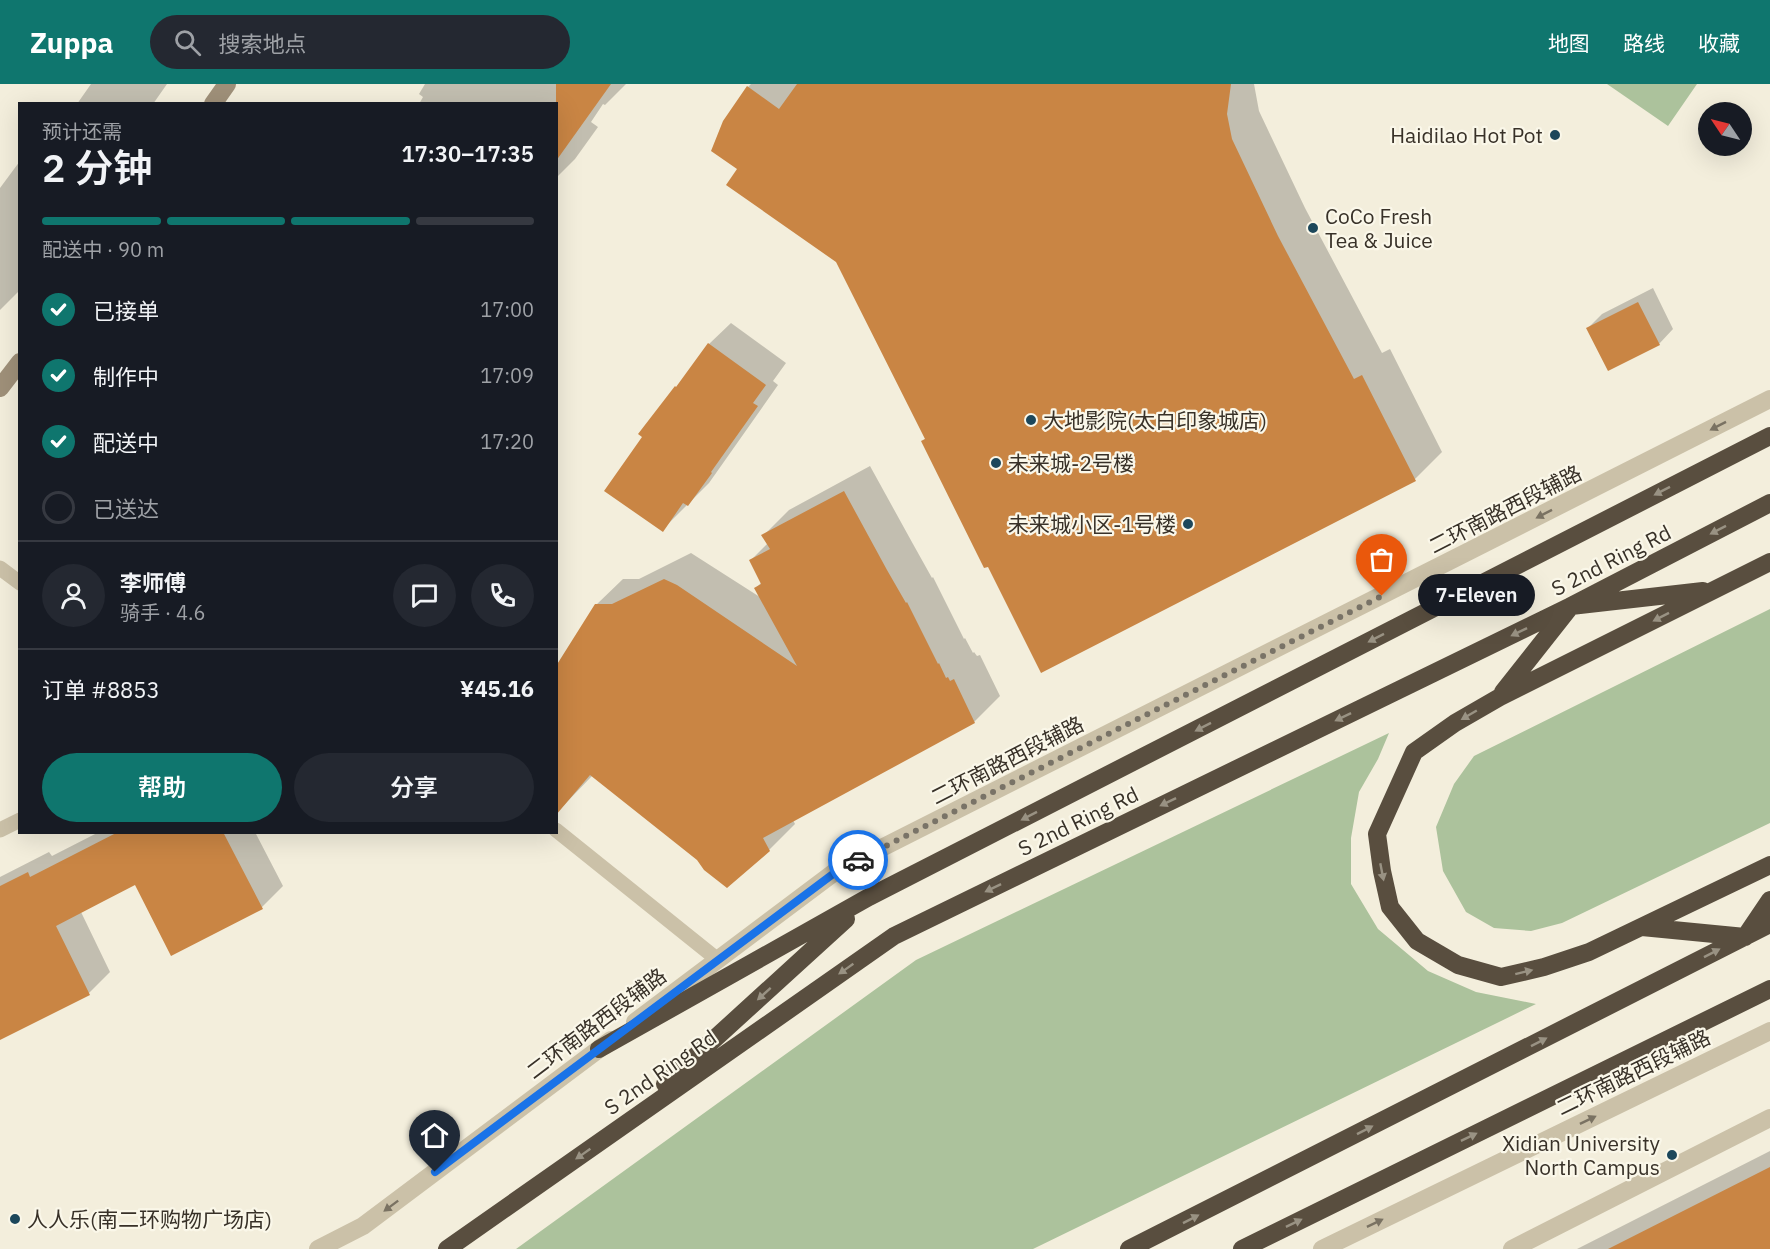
<!DOCTYPE html>
<html lang="zh">
<head>
<meta charset="utf-8">
<style>
	body { margin:0; font-family:"IBM Plex Sans","Noto Sans SC",sans-serif; background:#242831; color:#f1f3f6; height:100vh; display:flex; flex-direction:column; font-size:22px; white-space:nowrap }
	* { box-sizing:border-box; margin:0 }
	p { font-size:20px; color:#9ea1a6 }
	.icon { flex:none; width:33px; height:33px; fill:none; stroke:currentColor; stroke-width:2; stroke-linecap:round; stroke-linejoin:round }
	.map { position:relative; flex:1; overflow:hidden }
	.side { position:absolute; left:18px; top:18px; width:540px; height:732px; display:flex; flex-direction:column; background:#171b24; border-radius:0px; box-shadow:0 6px 24px #0002 }
	.side>* { flex:none }
	.needle { width:39px; rotate:305deg }
	.buttons { position:absolute; left:1698px; top:18px; display:grid; gap:12px }
	.buttons a { display:grid; place-items:center; width:54px; height:54px; border-radius:50%; background:#171b24; box-shadow:0 6px 24px #0002; font-size:30px }
	.pin { position:absolute; display:grid; place-items:center; width:51px; height:51px; color:#fff; margin:-62px -26px; border-radius:50% 50% 50% 0; rotate:-45deg; box-shadow:0 0 6px #0007 }
	.pin .icon { rotate:45deg }
	.courier { position:absolute; display:grid; place-items:center; width:60px; height:60px; margin:-30px; border:4px solid #1a73e8; border-radius:50%; background:#fff; color:#222; box-shadow:0 2px 8px #0007 }
	.bubble { position:absolute; height:42px; border-radius:21px; background:#171b24; box-shadow:0 6px 24px #0002; font-size:20px; font-weight:600; line-height:42px; text-align:center }
	.headline em { font-style:normal; font-weight:600 }
	.headline div { display:flex; flex-direction:column-reverse }
	.headline { display:flex; align-items:center; justify-content:space-between; height:102px; padding:0 24px }
	h1 { font-size:39px; font-weight:600; line-height:45px }
	.bar { display:grid; grid-template-columns:repeat(4,1fr); gap:9px 6px; align-content:center; height:72px; padding:0 24px }
	.bar i { height:8px; border-radius:4px; background:#363941 }
	.bar .current { background:#0f766e }
	.bar p { grid-column:span 4 }
	.line { display:flex; align-items:center; gap:15px; padding:0 24px; border-top:2px solid #363941 }
	.line div { flex:1 }
	.round { display:grid; place-items:center; flex:none; width:63px; height:63px; border-radius:32px; background:#242831 }
	ol { padding:0 24px; list-style:none }
	li { display:flex; align-items:center; gap:18px; height:66px }
	li p { margin-inline-start:auto }
	li .icon { padding:6px; border-radius:50%; background:#0f766e; color:#fff; stroke-width:4 }
	li:last-child { color:#9ea1a6 }
	li i { width:33px; height:33px; border:3px solid #363941; border-radius:50% }
	.cta { display:flex; gap:12px; margin-top:auto; padding:12px 24px }
	.cta a { flex:1; height:69px; border-radius:36px; background:#0f766e; color:#fff; font-size:24px; font-weight:600; line-height:69px; text-align:center }
	.cta a+a { background:#242831; color:#f1f3f6 }
	header { display:flex; align-items:center; gap:36px; box-sizing:border-box; height:84px; padding:0 30px; background:#0f766e; color:#fff }
	header strong { font-size:28px }
	nav { display:flex; gap:33px; margin-inline-start:auto; font-size:21px }
	.search { width:420px; height:54px; background:#242831; display:flex; align-items:center; gap:15px; box-sizing:border-box; padding:0 21px; border-radius:33px; color:#9ea1a6; font-size:22px }
	.map>svg:first-child { display:block }
</style>
</head>
<body>
<header>
<strong>Zuppa</strong>
<div class="search"><svg class="icon" aria-label="search" viewBox="0 0 24 24"><circle cx="10" cy="10" r="6"/><path d="M15 15l6 6"/></svg>搜索地点</div>
<nav><a>地图</a><a>路线</a><a>收藏</a></nav>
</header>
<div class="map">
<svg width="1770" height="1165" viewBox="0 0 1770 1165">
	<rect width="100%" height="100%" fill="#f3eedc"/>
	<path fill="#acc29c" d="M1607,0H1697L1668,42Z
		M1770,525V739L1562,839L1531,847L1494,844L1466,828L1443,787L1436,743L1454,700L1474,672Z
		M1389,649L1378,675L1359,708L1351,754V800L1378,845L1428,887L1476,908L1536,920L1033,1165H516L916,876Z"/>
	<path fill="#0003" d="M91,0H167L153,20H77Z
		M425,0H626L605,21L603,20L591,38L598,43L575,75L556,94V20H419L423,13L419,10Z
		M751,0H1254L1259,27L1305,124L1382,269L1390,265L1442,368L1415,395L923,357L926,354L838,177L739,85L748,3Z
		M20,77V206L0,226V104Z
		M1653,204L1673,245L1659,260L1588,244L1602,230Z
		M731,239L786,279L773,297L778,301L709,399L662,446L709,260Z
		M870,382L913,460L932,494L933,493L964,555L965,554L973,569L974,568L977,572L980,571L1000,612L974,638L793,736L795,740L769,766L698,775L593,691L562,723L596,521L623,495H639L691,469L763,515L756,504L762,498L750,477L768,459L763,452L789,426Z
		M99,748H255L283,802L262,823L136,799L81,828L110,888L89,909L0,954V793L49,768L52,772Z
		M1770,1067V1165H1577Z"/>
	<path fill="#c98544" d="M556,0H611L556,77Z
		M797,0H1231L1227,30L1232,55L1278,152L1354,295L1362,291L1416,397L1041,589L988,483L984,484L921,357L925,355L836,178L726,101L737,85L711,67L723,37L747,2L779,25Z
		M1638,218L1660,261L1608,287L1586,244Z
		M708,259L766,301L753,319L758,322L711,388L712,389L688,422L683,419L663,448L604,407L642,353L638,350L675,302L676,303Z
		M844,407L887,486L906,519L907,518L938,580L939,579L946,594L948,593L950,597L954,595L975,639L763,754L770,767L727,804L704,786L697,776L590,691L556,731V582L595,520H612L664,495L677,501L797,582L754,504L761,500L749,476L770,465L761,451Z
		M118,748H223L263,825L171,872L135,801L104,817L56,842L90,911L0,956V802L28,788L30,793Z
		M1770,1083V1165H1608Z"/>
	<g fill="none" stroke-linecap="round" stroke-linejoin="round">
		<path stroke="#cbc1a8" stroke-width="15" d="M0,484L20,499
			M0,746L20,736
			M556,746L718,876"/>
		<path stroke="#cbc1a8" stroke-width="18" d="M635,938L836,787L1770,315
			M318,1165L363,1142L611,956
			M1322,1165L1770,947
			M1512,1165L1770,1034"/>
		<path stroke="#9f9079" stroke-width="18" d="M213,20L227,0
			M0,304L20,278"/>
		<path stroke="#594e3f" stroke-width="18" d="M1770,478L1500,613L1455,639L1414,668L1377,750L1382,787L1390,823L1417,857L1458,881L1501,893L1544,883L1589,868L1770,781
			M1503,608L1571,522L1703,507
			M1642,843L1745,853L1770,816
			M599,965L869,813L1770,352
			M665,1000L846,835
			M447,1165L894,852L1571,522L1770,419
			M1129,1165L1770,840
			M1242,1165L1770,905"/>
	</g>
	<defs><path id="oneway-solid" d="M-6-.8H1V-3.2L6.5 0L1 3.2V.8H-6Z" transform="scale(1.5)"/></defs>
	<g fill="#7a7262">
		<use href="#oneway-solid" transform="translate(1718 342) rotate(153)"/>
		<use href="#oneway-solid" transform="translate(1544 430) rotate(153)"/>
		<use href="#oneway-solid" transform="translate(1588 1036) rotate(-26)"/>
		<use href="#oneway-solid" transform="translate(391 1122) rotate(143)"/>
		<use href="#oneway-solid" transform="translate(1375 1139) rotate(-26)"/>
	</g>
	<g fill="#999283">
		<use href="#oneway-solid" transform="translate(1662 407) rotate(153)"/>
		<use href="#oneway-solid" transform="translate(1718 446) rotate(153)"/>
		<use href="#oneway-solid" transform="translate(1661 533) rotate(153)"/>
		<use href="#oneway-solid" transform="translate(1519 548) rotate(154)"/>
		<use href="#oneway-solid" transform="translate(1376 554) rotate(153)"/>
		<use href="#oneway-solid" transform="translate(1469 631) rotate(150)"/>
		<use href="#oneway-solid" transform="translate(1343 633) rotate(154)"/>
		<use href="#oneway-solid" transform="translate(1203 643) rotate(153)"/>
		<use href="#oneway-solid" transform="translate(1168 718) rotate(154)"/>
		<use href="#oneway-solid" transform="translate(1029 732) rotate(153)"/>
		<use href="#oneway-solid" transform="translate(1382 788) rotate(79)"/>
		<use href="#oneway-solid" transform="translate(993 804) rotate(154)"/>
		<use href="#oneway-solid" transform="translate(1712 869) rotate(-27)"/>
		<use href="#oneway-solid" transform="translate(846 885) rotate(145)"/>
		<use href="#oneway-solid" transform="translate(1524 888) rotate(-14)"/>
		<use href="#oneway-solid" transform="translate(764 910) rotate(138)"/>
		<use href="#oneway-solid" transform="translate(1539 958) rotate(-27)"/>
		<use href="#oneway-solid" transform="translate(1365 1046) rotate(-27)"/>
		<use href="#oneway-solid" transform="translate(1469 1053) rotate(-26)"/>
		<use href="#oneway-solid" transform="translate(583 1070) rotate(145)"/>
		<use href="#oneway-solid" transform="translate(1191 1135) rotate(-27)"/>
		<use href="#oneway-solid" transform="translate(1294 1139) rotate(-26)"/>
	</g>
	<g fill="none" stroke-linecap="round" stroke-linejoin="round">
		<path stroke="#797367" stroke-width="6" stroke-dasharray="0 10.8" d="M858,776L1382,512"/>
		<path stroke="#1a73e8" stroke-width="8" d="M435,1088L837,787L858,776"/>
	</g>
	<g fill="#1c475b" stroke="#faf7e9" stroke-width="2">
		<circle cx="1555" cy="51" r="6"/>
		<circle cx="1313" cy="144" r="6"/>
		<circle cx="1031" cy="336" r="6"/>
		<circle cx="996" cy="379" r="6"/>
		<circle cx="1188" cy="440" r="6"/>
		<circle cx="1672" cy="1071" r="6"/>
		<circle cx="15" cy="1135" r="6"/>
	</g>
	<g text-anchor="middle" dominant-baseline="central" stroke-width="4.5" stroke-linejoin="round" paint-order="stroke">
		<g font-size="21" fill="#383128" stroke="#faf7e9" text-anchor="start">
			<text x="1543" y="51" text-anchor="end">Haidilao Hot Pot</text>
			<text x="1325" y="132">CoCo Fresh<tspan x="1325" dy="24">Tea &amp; Juice</tspan></text>
			<text x="1043" y="336">大地影院(太白印象城店)</text>
			<text x="1008" y="379">未来城-2号楼</text>
			<text x="1176" y="440" text-anchor="end">未来城小区-1号楼</text>
			<text x="1660" y="1059" text-anchor="end">Xidian University<tspan x="1660" dy="24">North Campus</tspan></text>
			<text x="27" y="1135">人人乐(南二环购物广场店)</text>
		</g>
		<g font-size="21" fill="#383128" stroke="#faf7e9">
			<text transform="translate(1505 425) rotate(-27)">二环南路西段辅路</text>
			<text transform="translate(1611 476) rotate(-27)">S 2nd Ring Rd</text>
			<text transform="translate(1007 676) rotate(-27)">二环南路西段辅路</text>
			<text transform="translate(1078 737) rotate(-26)">S 2nd Ring Rd</text>
			<text transform="translate(596 939) rotate(-37)">二环南路西段辅路</text>
			<text transform="translate(660 988) rotate(-35)">S 2nd Ring Rd</text>
			<text transform="translate(1633 988) rotate(-26)">二环南路西段辅路</text>
		</g>
	</g>
</svg>
<div class="buttons">
<a><svg class="needle" viewBox="-14 -14 28 28"><path d="M0-13l5 13h-10z" fill="#e53935"/><path d="M0 13l5-13h-10z" fill="#9ea1a6"/></svg></a>
</div>
<div class="pin" style="left:1382px;top:512px;background:#ea580c"><svg class="icon" aria-label="bag" viewBox="0 0 24 24"><path d="M5 8h14l-1 12H6zM9 8a3 3 0 0 1 6 0"/></svg></div>
<div class="pin" style="left:435px;top:1088px;background:#1f2937"><svg class="icon" aria-label="home" viewBox="0 0 24 24"><path d="M3 11l9-7 9 7M6 9v11h12V9"/></svg></div>
<div class="courier" style="left:858px;top:776px"><svg class="icon" aria-label="car" viewBox="0 0 24 24"><path d="M5 17H2v-5l4-1 3-4h7l3 4 3 1v5h-3M9 17h6M6 11h13"/><circle cx="7" cy="17" r="2"/><circle cx="17" cy="17" r="2"/></svg></div>
<div class="bubble" style="left:1418px;top:490px;width:117px">7-Eleven</div>
<section class="side">
<div class="headline"><div><h1>2 分钟</h1><p>预计还需</p></div><em>17:30–17:35</em></div>
<div class="bar"><i class="current"></i><i class="current"></i><i class="current"></i><i></i><p>配送中 · 90 m</p></div>
<ol>
<li><svg class="icon" aria-label="check" viewBox="0 0 24 24"><path d="M5 12l5 5 9-10"/></svg>已接单<p>17:00</p></li>
<li><svg class="icon" aria-label="check" viewBox="0 0 24 24"><path d="M5 12l5 5 9-10"/></svg>制作中<p>17:09</p></li>
<li><svg class="icon" aria-label="check" viewBox="0 0 24 24"><path d="M5 12l5 5 9-10"/></svg>配送中<p>17:20</p></li>
<li><i></i>已送达</li>
</ol>
<div class="line" style="height:108px"><a class="round"><svg class="icon" aria-label="person" viewBox="0 0 24 24"><circle cx="12" cy="8" r="4"/><path d="M4 21q1-7 8-7t8 7"/></svg></a><div><b>李师傅</b><p>骑手 · 4.6</p></div><a class="round"><svg class="icon" aria-label="chat" viewBox="0 0 24 24"><path d="M4 5h16v11H9l-5 4z"/></svg></a><a class="round"><svg class="icon" aria-label="phone" viewBox="0 0 24 24"><path d="M5 4h4l2 5-3 2q2 4 5 5l2-3 5 2v4C11 20 4 13 5 4z"/></svg></a></div>
<div class="line" style="height:78px"><div>订单 #8853</div><b>¥45.16</b></div>
<div class="cta"><a>帮助</a><a>分享</a></div>
</section>
</div>
</body>
</html>
